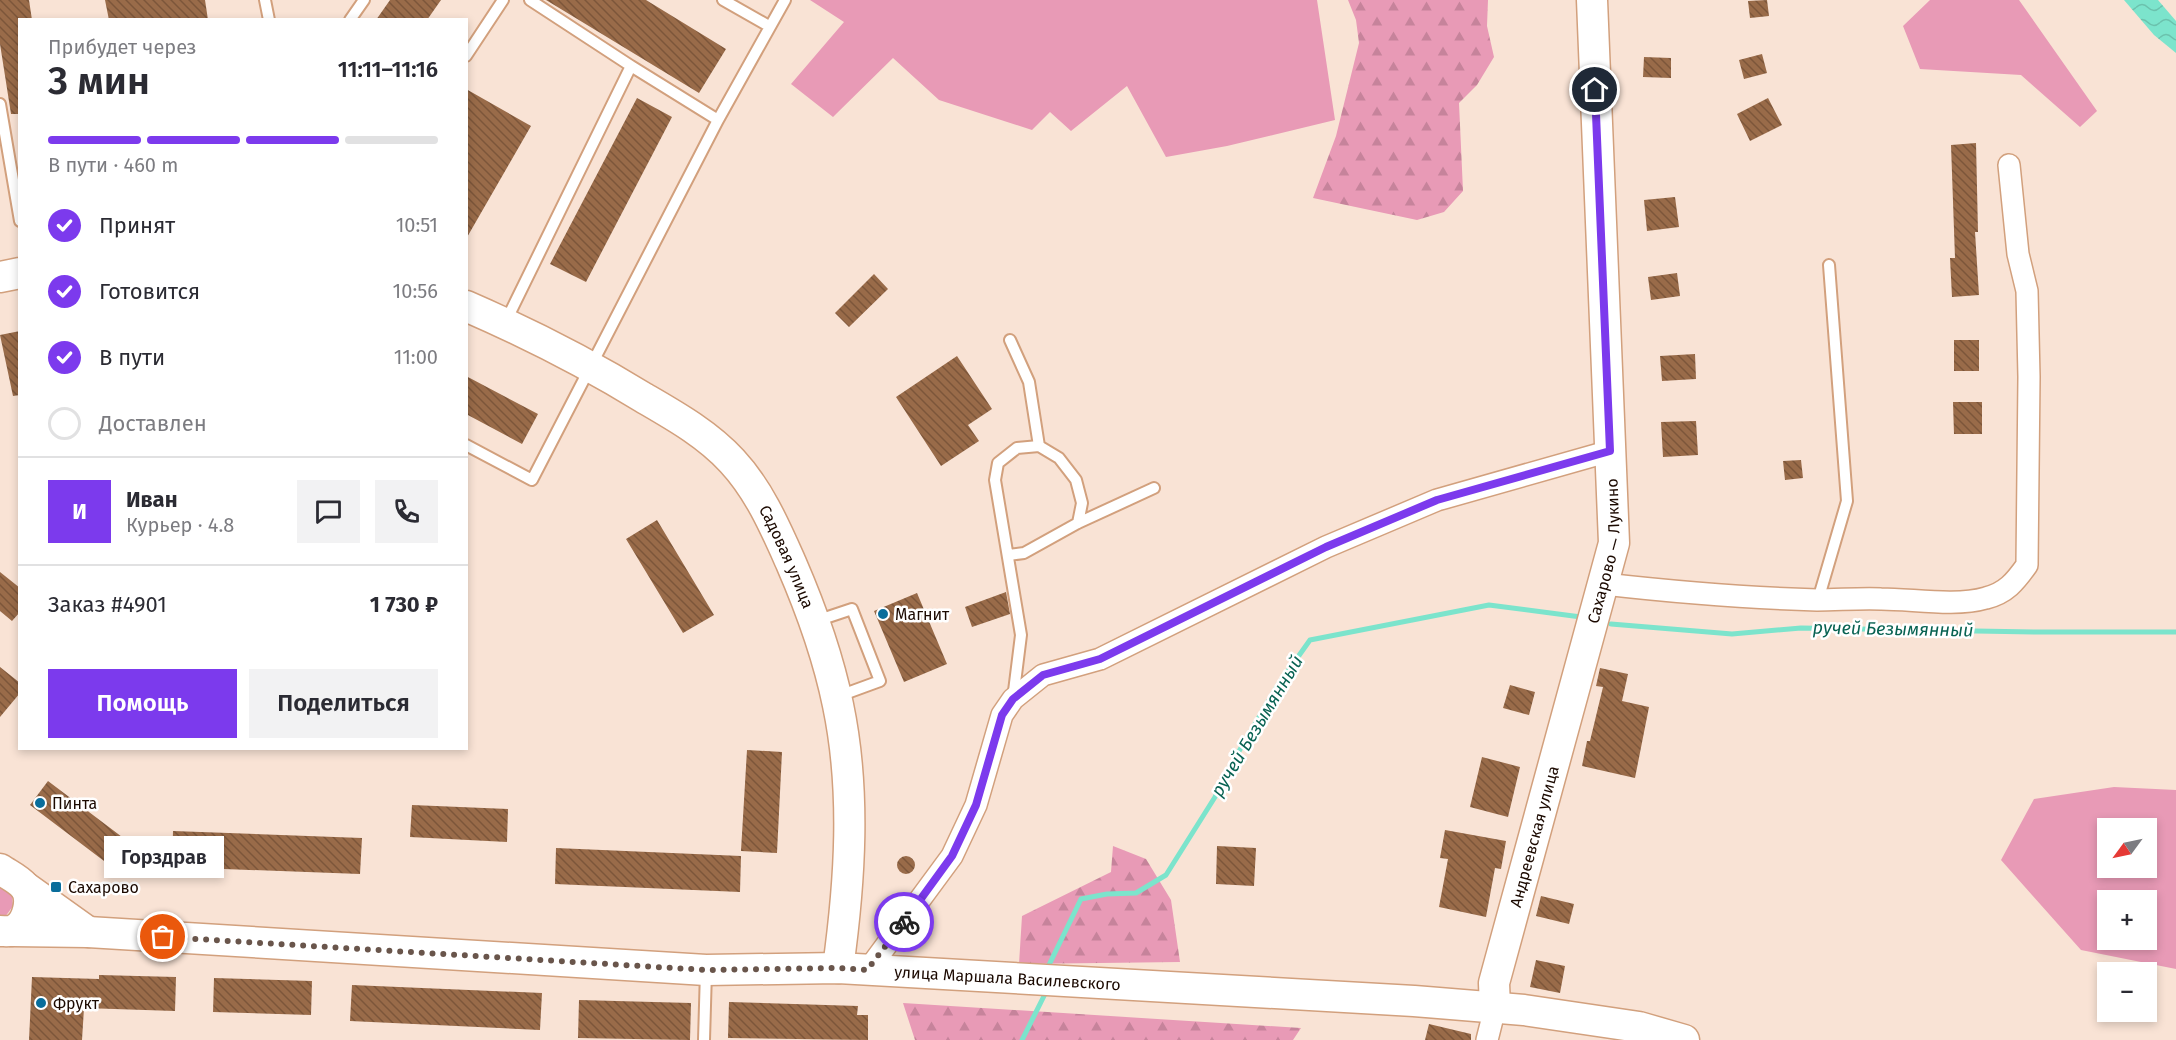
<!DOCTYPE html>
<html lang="ru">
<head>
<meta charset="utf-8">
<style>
	body { margin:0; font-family:"Fira Sans",sans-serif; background:#f2f2f3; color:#2b2b33; height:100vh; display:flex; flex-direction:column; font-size:22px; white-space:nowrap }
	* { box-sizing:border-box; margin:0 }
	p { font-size:20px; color:#7c7c81 }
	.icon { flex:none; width:33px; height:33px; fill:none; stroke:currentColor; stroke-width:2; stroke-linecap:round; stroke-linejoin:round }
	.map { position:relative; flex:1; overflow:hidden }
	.details { position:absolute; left:18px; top:18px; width:450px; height:732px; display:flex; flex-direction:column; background:#fff; border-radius:0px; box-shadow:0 3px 9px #0003 }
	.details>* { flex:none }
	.needle { width:39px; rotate:237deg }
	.controls { position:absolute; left:2097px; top:818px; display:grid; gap:12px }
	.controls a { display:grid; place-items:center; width:60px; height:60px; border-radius:0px; background:#fff; box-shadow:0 3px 9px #0003; font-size:30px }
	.pin { position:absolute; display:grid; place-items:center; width:51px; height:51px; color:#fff; margin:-26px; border:3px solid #fff; border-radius:50%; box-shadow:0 2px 6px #0007 }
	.courier { position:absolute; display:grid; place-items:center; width:60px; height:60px; margin:-30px; border:4px solid #7c3aed; border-radius:50%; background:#fff; color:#222; box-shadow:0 2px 8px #0007 }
	.bubble { position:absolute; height:42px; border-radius:0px; background:#fff; box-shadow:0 3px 9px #0003; font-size:20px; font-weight:600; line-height:42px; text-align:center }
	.head em { font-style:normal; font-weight:600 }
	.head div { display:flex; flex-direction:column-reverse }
	.head { display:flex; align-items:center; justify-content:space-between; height:102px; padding:0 30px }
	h1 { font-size:39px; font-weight:600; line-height:45px }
	.bar { display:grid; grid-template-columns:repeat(4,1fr); gap:9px 6px; align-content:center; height:72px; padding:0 30px }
	.bar i { height:8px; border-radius:4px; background:#e1e1e2 }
	.bar .on { background:#7c3aed }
	.bar p { grid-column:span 4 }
	.line { display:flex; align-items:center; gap:15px; padding:0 30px; border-top:2px solid #e1e1e2 }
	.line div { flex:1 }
	.round { display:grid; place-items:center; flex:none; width:63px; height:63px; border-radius:0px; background:#f2f2f3 }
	ol { padding:0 30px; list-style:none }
	li { display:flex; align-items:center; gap:18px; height:66px }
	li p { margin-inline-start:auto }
	li .icon { padding:6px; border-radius:50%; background:#7c3aed; color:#fff; stroke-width:4 }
	li:last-child { color:#7c7c81 }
	li i { width:33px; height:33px; border:3px solid #e1e1e2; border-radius:50% }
	.cta { display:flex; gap:12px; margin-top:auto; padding:12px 30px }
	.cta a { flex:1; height:69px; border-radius:0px; background:#7c3aed; color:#fff; font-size:24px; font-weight:600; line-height:69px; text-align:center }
	.cta a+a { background:#f2f2f3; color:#2b2b33 }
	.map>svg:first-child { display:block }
</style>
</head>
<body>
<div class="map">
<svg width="2176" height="1040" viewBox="0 0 2176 1040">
	<defs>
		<pattern id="forest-firs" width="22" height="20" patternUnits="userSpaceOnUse" patternTransform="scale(1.5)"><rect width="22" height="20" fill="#e89ab6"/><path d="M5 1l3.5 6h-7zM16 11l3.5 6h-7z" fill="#c6839b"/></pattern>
		<pattern id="water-waves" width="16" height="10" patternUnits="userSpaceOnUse" patternTransform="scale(1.5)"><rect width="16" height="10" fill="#7ce4cc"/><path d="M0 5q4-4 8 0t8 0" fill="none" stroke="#6bc2ad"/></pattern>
		<pattern id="building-back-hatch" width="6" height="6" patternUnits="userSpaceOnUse" patternTransform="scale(1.5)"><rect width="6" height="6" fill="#996b49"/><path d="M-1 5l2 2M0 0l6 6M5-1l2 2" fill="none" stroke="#7c563a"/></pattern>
	</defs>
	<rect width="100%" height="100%" fill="#f9e3d5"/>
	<path fill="#e89ab6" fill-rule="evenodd" d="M810,0H1317L1335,120L1227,146L1166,157L1127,86L1071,131L1050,112L1032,130L939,100L893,58L833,117L791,84L844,22Z
		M1930,0H2019L2097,111L2080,127L2021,75L1920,69L1903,26Z
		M2114,787L2176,790V969L2081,950L2001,860L2034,799ZM2108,828H2146V867H2108ZM2108,900H2146V939H2108Z
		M0,882L12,894L13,906L5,917L0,920Z"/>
	<path fill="url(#forest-firs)" d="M1348,0H1488L1487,26L1494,57L1477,85L1459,103L1463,191L1444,212L1417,220L1313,198L1336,136L1359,43L1356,20Z
		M1113,846L1146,859L1171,900L1180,962L1019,964L1022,916L1111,872Z
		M903,1003L1301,1028L1293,1040H915Z"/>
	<path fill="url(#water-waves)" d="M2124,0H2158L2176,21V53L2154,35Z"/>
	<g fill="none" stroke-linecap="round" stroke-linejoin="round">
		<path stroke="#7ce4cc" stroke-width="5" d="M1611,624L1732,634L1801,628L2035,632H2176
			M1048,967L1081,899L1107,894L1136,893L1166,875L1215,797L1235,758L1278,685L1310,640L1489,605L1581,617
			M1022,1040L1044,996"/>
	</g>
	<path fill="url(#building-back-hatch)" d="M0,0H29L32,20H20V114H11L0,44Z
		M105,0H205L208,20H109Z
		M390,0H441L427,20H376Z
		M546,0H646L726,49L699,93Z
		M1767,0L1769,16L1750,18L1748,1Z
		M1762,54L1767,73L1744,79L1739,60Z
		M1644,57L1671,58V78L1643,77Z
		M466,89L531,126L466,239Z
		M637,98L672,117L586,282L550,264Z
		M1768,98L1782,125L1750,141L1737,114Z
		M1976,143L1978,232H1975L1979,295L1952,297L1950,258H1955L1951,145Z
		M1675,197L1679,227L1647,231L1644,200Z
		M1677,273L1680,296L1651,300L1648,277Z
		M874,274L888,289L849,327L835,313Z
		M20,331V395L13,396L0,335Z
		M1954,340H1979V371H1954Z
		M1695,354L1696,379L1662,381L1660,356Z
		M957,356L992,409L968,425L979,441L941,466L896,397Z
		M466,376L538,414L522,444L466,414Z
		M1953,402H1982V434H1954Z
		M1696,421L1698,455L1663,457L1661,422Z
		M1801,460L1803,478L1785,480L1783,461Z
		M657,520L714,615L683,633L626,539Z
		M0,572L20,588V612L12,621L0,611Z
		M1006,592L1010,614L972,627L965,607Z
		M917,593L947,664L904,682L874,611Z
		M0,667L20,683V693L0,717Z
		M1600,668L1628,674L1622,701L1649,707L1635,778L1582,766L1587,741H1590L1603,687L1596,686Z
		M1510,685L1535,692L1529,715L1503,708Z
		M747,750L782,752L777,853L741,851Z
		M1482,757L1520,767L1508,817L1470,807Z
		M48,781L126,840L108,864L30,805Z
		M412,805L508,809L507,842L410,837Z
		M1445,830L1506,841L1501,869L1495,868L1486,917L1439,907L1448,859L1440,858Z
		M173,831L362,838L360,874L172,867Z
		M1217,846L1256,848L1254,886L1216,884Z
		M556,848L741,856L740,892L555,884Z
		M897 865a9 9 0 1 1 18 0a9 9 0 1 1-18 0Z
		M1541,896L1574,904L1569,924L1536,916Z
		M1536,960L1565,966L1560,993L1530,987Z
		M99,975L176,977L175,1011L84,1008L82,1040H29L32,977L99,979Z
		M214,978L312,981L311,1015L213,1012Z
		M352,985L542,993L540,1030L350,1021Z
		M579,1000L691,1003L690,1040L578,1038Z
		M729,1002L858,1006L857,1015H868V1040L728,1038Z
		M1429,1024L1471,1034V1040H1425Z"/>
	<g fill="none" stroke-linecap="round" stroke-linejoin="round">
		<g stroke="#d2a07d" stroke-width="14">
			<path id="lane" d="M265,0L269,20
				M723,0L769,26
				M350,20L364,0
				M466,56L503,0
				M631,66L718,120
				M0,104L20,221
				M506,321L631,66L530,0
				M1010,340L1029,382L1039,446L1017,448L998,463L995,480L1021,635L1013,699
				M466,445L532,480L718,120L785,0
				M1039,446L1059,458L1076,480L1082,503L1078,523
				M1009,555L1024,553L1078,523L1154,488
				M1818,600L1847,501L1829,265
				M816,621L852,609L880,681L839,696
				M704,1040L706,971"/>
		</g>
		<g stroke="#d2a07d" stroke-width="24">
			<path id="street" d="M1604,584C1675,592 1746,598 1817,600C1838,600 1860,598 1881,599C1913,599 1955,607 1986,598C2006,593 2015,582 2027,565L2029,377L2027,291L2018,254L2009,165
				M868,970L952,856L976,805L1002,715L1013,699L1043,675L1100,659L1326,547L1437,500L1610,451
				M1487,1040L1495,1008"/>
		</g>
		<g stroke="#d2a07d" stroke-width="33">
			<g id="secondary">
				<path d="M0,277L20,273"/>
				<path id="s1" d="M466,306C528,333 587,363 644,398C675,416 707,434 732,461C759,490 775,527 791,563C811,609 828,656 838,705C856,791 850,881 838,968"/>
				<path d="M0,869C7,874 18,879 24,886C34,898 28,923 14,930C10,932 5,931 0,931"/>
				<path d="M25,887L88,932"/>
				<path id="s2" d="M13,931L88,932L706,970L838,968L1414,1001L1524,1010L1639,1027L1684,1040"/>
				<path id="s3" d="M1495,1008L1494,983L1614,543L1592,0"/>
			</g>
		</g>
		<use href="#lane" stroke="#fff" stroke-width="10"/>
		<use href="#street" stroke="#fff" stroke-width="21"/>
		<use href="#secondary" stroke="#fff" stroke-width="30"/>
	</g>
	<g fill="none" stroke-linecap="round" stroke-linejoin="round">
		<path stroke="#69554b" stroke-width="6" stroke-dasharray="0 10.8" d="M163,937L706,970L838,968L867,970L904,922"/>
		<path stroke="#7c3aed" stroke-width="8" d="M904,922L952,856L976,805L1002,715L1013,699L1043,675L1100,659L1326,547L1437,500L1610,451L1595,90"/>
	</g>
	<g fill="#096d9b" stroke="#fff" stroke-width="2">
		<circle cx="883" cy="614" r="6"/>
		<circle cx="40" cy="803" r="6"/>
		<rect x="50" y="881" width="12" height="12" rx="3"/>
		<circle cx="41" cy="1003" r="6"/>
	</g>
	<g text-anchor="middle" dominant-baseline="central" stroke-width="5" stroke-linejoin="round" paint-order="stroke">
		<g font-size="16" fill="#1b0900" stroke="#fff">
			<text stroke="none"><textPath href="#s3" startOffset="472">Сахарово — Лукино</textPath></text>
			<text stroke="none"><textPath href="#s1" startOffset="420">Садовая улица</textPath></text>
			<text stroke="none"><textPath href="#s3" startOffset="177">Андреевская улица</textPath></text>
			<text stroke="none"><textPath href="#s2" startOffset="996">улица Маршала Василевского</textPath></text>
		</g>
		<g font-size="16" fill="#1b0900" stroke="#fff" text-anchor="start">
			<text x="895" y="614">Магнит</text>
			<text x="52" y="803">Пинта</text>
			<text x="68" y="887">Сахарово</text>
			<text x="53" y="1003">Фрукт</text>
		</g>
		<g font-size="18" font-style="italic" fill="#086252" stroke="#fff">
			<text transform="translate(1893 629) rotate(1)">ручей Безымянный</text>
			<text transform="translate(1257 726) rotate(-59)">ручей Безымянный</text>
		</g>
	</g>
</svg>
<div class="controls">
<a><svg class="needle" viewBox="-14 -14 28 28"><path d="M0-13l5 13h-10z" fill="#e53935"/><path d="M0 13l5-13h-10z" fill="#7c7c81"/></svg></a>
<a>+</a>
<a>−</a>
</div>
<div class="pin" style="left:163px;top:937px;background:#ea580c"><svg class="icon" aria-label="bag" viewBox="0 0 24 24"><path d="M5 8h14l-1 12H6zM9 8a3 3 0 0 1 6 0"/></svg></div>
<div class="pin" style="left:1595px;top:90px;background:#1f2937"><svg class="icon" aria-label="home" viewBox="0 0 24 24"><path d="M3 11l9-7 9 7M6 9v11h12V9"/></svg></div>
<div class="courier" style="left:904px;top:922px"><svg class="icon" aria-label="bike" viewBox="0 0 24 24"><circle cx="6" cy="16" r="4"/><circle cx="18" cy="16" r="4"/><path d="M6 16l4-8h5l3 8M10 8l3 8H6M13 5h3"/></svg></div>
<div class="bubble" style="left:104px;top:836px;width:120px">Горздрав</div>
<section class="details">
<div class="head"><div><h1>3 мин</h1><p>Прибудет через</p></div><em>11:11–11:16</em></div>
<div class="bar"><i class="on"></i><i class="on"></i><i class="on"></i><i></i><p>В пути · 460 m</p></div>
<ol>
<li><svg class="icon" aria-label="check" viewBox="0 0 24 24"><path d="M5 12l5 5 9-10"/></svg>Принят<p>10:51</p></li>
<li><svg class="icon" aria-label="check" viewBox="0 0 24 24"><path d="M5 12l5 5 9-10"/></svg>Готовится<p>10:56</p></li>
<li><svg class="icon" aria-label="check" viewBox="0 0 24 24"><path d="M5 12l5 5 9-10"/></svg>В пути<p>11:00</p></li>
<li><i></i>Доставлен</li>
</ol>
<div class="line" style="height:108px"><b class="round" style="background:#7c3aed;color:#fff">И</b><div><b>Иван</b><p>Курьер · 4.8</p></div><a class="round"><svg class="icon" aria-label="chat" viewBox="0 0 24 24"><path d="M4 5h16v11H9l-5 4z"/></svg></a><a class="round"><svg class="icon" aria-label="phone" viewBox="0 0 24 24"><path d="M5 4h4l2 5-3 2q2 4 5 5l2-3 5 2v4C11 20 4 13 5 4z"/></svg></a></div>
<div class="line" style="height:78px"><div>Заказ #4901</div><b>1 730 ₽</b></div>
<div class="cta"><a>Помощь</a><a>Поделиться</a></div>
</section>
</div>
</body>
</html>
